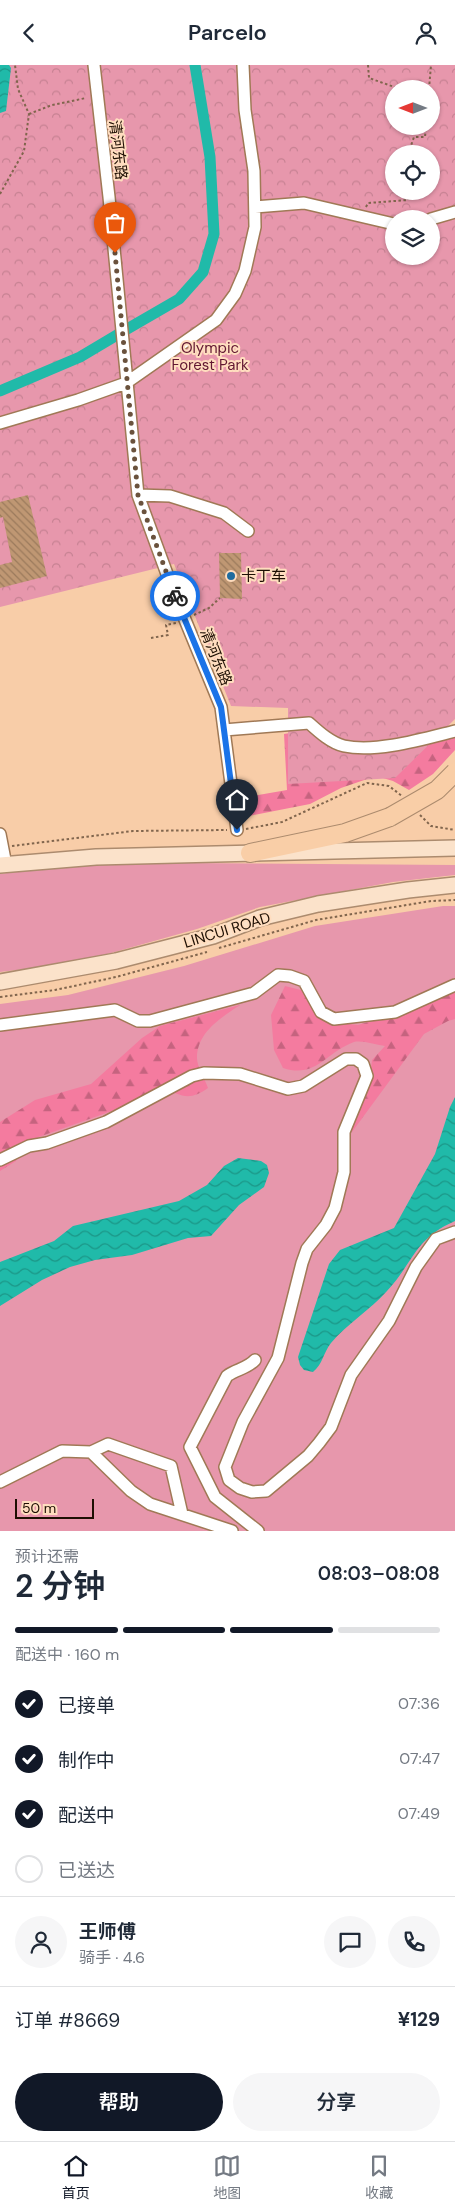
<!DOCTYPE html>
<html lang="zh">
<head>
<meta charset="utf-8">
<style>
	body { margin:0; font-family:"DM Sans","Noto Sans SC",sans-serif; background:#f6f6f7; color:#1f2937; height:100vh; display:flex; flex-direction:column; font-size:19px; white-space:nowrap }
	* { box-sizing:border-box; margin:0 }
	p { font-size:16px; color:#747a83 }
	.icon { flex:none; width:28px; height:28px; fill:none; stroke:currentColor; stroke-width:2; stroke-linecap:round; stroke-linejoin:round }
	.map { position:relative; height:1466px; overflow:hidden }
	.sheet { display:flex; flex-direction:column; background:#fff; flex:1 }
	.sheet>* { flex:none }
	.needle { width:32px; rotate:270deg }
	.tools { position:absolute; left:385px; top:15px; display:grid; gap:10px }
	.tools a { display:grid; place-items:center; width:55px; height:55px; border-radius:50%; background:#fff; box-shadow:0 1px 4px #0004; font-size:25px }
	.scale { position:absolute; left:15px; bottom:12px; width:79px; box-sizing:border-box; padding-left:5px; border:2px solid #1e0f03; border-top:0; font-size:14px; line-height:18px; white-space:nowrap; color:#1e0f03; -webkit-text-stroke:4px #ffddbf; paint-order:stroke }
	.pin { position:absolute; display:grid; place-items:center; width:42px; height:42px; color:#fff; margin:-51px -21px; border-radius:50% 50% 50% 0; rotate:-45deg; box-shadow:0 0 5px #0007 }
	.pin .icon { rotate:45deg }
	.courier { position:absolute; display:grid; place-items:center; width:50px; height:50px; margin:-25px; border:4px solid #1a73e8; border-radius:50%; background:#fff; color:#222; box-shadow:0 1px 6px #0007 }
	.headline em { font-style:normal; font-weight:600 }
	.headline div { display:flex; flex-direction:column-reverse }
	.headline { display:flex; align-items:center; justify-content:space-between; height:85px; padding:0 15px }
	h1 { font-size:32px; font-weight:600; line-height:38px }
	.bar { display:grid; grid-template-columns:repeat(4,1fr); gap:8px 5px; align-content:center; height:60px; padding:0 15px }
	.bar i { height:6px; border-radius:4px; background:#e0e1e3 }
	.bar .current { background:#111827 }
	.bar p { grid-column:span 4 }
	.line { display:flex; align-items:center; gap:12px; padding:0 15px; border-top:1px solid #e0e1e3 }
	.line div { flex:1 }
	.round { display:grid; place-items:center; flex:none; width:52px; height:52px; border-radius:26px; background:#f6f6f7 }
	ol { padding:0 15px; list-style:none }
	li { display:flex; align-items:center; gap:15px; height:55px }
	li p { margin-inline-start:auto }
	li .icon { padding:5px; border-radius:50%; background:#111827; color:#fff; stroke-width:4 }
	li:last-child { color:#747a83 }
	li i { width:28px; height:28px; border:2px solid #e0e1e3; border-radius:50% }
	.action { display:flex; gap:10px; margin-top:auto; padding:10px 15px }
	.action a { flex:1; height:58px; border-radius:30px; background:#111827; color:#fff; font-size:20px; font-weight:600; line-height:58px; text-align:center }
	.action a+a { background:#f6f6f7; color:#1f2937 }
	header { display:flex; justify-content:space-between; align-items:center; height:65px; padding:0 15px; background:#fff; font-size:22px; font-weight:600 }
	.menu { display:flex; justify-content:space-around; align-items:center; height:70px; border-top:1px solid #e0e1e3; background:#fff; font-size:14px; color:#747a83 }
	.menu a { display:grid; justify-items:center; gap:2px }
	.menu .current { color:#111827 }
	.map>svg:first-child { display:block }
</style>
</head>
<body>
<header><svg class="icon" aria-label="back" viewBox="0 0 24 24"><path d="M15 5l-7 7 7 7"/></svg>Parcelo<svg class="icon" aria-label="person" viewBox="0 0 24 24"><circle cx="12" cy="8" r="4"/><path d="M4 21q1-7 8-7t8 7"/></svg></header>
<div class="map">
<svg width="455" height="1466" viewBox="0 0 455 1466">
	<defs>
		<pattern id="forest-firs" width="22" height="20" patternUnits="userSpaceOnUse" patternTransform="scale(1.25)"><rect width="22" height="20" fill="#f47b9f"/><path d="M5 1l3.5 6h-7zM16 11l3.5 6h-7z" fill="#c5637f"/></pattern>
		<pattern id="park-crowns" width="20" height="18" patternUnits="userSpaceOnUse" patternTransform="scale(1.25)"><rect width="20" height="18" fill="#e797ac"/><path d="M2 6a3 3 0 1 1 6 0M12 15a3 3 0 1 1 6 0" fill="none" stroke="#c68192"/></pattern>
		<pattern id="water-waves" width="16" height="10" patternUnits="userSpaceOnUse" patternTransform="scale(1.25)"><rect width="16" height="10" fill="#20baa9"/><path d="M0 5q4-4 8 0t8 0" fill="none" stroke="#1b9687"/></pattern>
		<pattern id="building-back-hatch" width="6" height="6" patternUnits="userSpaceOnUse" patternTransform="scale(1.25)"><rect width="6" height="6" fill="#bf9773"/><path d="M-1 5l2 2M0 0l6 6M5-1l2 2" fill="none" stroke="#9b7a5c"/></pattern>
	</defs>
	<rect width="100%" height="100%" fill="#f8cda8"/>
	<path fill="#e797ac" d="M184,798L455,800V810L393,817L260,842L197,864L104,890L33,903L0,907V809L61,801Z
		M443,841H455V1466H0V939L68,930L184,901L315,861Z"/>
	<path fill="url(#forest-firs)" d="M307,665L455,671V685L433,709L409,725L393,716L376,711L341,723L310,739L249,751L246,732L287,725L284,669Z
		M285,921L301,925L326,956L358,960L423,941L455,925V954L448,956L424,969L352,1067L351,1057L369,1020L372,995L385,981C377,980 362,975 354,977C326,987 316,1014 283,1003L274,985L271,950Z
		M240,940C221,953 197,967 197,993C197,1002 205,1014 208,1023C190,1036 181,1032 162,1021L123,1042L19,1079L16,1096L0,1106V1057L35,1035L91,1019L142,973L160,961Z"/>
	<path fill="url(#park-crowns)" fill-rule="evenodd" d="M0,0H455V654L395,713L288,719V643L231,641L174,499L0,542ZM394,24H431V61H394ZM394,89H431V126H394ZM394,154H431V191H394Z"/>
	<path fill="url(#water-waves)" d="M0,0H9L11,3L6,46L0,48Z
		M455,1032V1156C414,1174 414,1197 387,1226C370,1245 347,1259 331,1278C323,1288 323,1299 313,1307L304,1305L300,1300L298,1292L329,1199L340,1185L394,1163L435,1089L450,1042Z
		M238,1093L261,1096L267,1100L269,1108L264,1122L239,1140L211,1171L188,1173L132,1190L95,1195L70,1202L42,1215L0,1241V1197L54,1176L73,1161L179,1136L207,1120L224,1101Z"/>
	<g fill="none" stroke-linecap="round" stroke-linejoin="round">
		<path stroke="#20baa9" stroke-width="11" d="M0,326L80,292L122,267L179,234L203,207L214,169L210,92L195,0"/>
	</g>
	<path fill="url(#building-back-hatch)" d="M28,430L47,511L0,523V500L12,497L3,452L0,453V437Z
		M219,488H241L242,534L220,533Z"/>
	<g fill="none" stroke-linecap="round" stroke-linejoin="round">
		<g stroke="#a07956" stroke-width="14">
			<path id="minor" d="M94,0L109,132L138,430L174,528L221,642L237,765
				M255,142L304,138L394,159
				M431,154L455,147
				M0,358L78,335L126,318L216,255L235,229L245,206L255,162L254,106L245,45L243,0
				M138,430L170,431L224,448L248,466
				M224,665L309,658C319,667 331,678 344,681C376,688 423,674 455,666
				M0,769L6,800
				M0,960L115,945L138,956H150L254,928L278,910L290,911L304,916L321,947L334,954L395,947L455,920
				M0,1095L29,1081L47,1078L106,1057L192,1011L204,1008L240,1009L288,1024L303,1021L346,994H356L363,999L367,1011L344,1067V1107L335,1143L326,1160L307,1184L302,1198L278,1293L243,1357L225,1402L229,1415L240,1423L252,1427L266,1426L308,1391L319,1378L331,1362L351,1310L389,1256L416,1202L436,1174L455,1167
				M255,1295C247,1304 236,1304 227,1311L190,1382L215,1432L258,1466
				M91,1387L108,1379L171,1401L182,1449
				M0,1417L62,1386L91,1387L131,1426L150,1439L232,1466"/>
		</g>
		<g stroke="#ac8b6e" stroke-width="18">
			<path id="major" d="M0,800L96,792L455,783
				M0,917L116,896L213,871L260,853L318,839L408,825L455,820"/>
		</g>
		<g stroke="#ac8b6e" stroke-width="20">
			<path id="highway" d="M250,788L345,768L390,752"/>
		</g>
		<path stroke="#80654d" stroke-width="2" stroke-dasharray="2.5 2.5" stroke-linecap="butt" d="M368,0L369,13L400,24
			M403,24L404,20L415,24
			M429,24L431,0
			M29,49L52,40L86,33
			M408,89L414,72H425L426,61
			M0,129L24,86L29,49L18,24L15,0
			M366,142L368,138L408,135L407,126
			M194,550L209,543L220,533
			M151,573L168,570L166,560L176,558
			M420,750L431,761L455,765
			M246,764L282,757L367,718L389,721L402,731
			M12,781L133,766L227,765
			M219,883L316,855L431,836L455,835
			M0,932L55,925L116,912L207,887"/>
		<use href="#minor" stroke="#fff" stroke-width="11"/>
		<use href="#major" stroke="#fbe2ca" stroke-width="15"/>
		<use href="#highway" stroke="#f9cea7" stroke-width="18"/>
		<g stroke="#ac8b6e" stroke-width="20" stroke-linecap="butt">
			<path id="highway-bridge" d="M390,752L437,725L455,707"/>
		</g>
		<use href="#highway-bridge" stroke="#f9cea7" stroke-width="18"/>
	</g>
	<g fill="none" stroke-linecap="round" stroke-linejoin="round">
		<path stroke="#6a523d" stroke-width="5" stroke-dasharray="0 9" d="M115,188L138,430L175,531"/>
		<path stroke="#1a73e8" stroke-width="6" d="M175,531L221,642L237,765"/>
	</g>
	<circle fill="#206c9f" stroke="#ffddbf" stroke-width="2" cx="231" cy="511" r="5"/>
	<g text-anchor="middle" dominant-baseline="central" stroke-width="4" stroke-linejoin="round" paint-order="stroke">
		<g font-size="15" fill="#1e0f03" stroke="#ffddbf">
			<text transform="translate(118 85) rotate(83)">清河东路</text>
			<text transform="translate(216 592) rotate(68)">清河东路</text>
			<text transform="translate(227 865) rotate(-17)">LINCUI ROAD</text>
		</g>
		<g font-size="15" fill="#621732" stroke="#ffddbf">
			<text x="210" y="283">Olympic<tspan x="210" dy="17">Forest Park</tspan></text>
		</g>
		<g font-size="15" fill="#1e0f03" stroke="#ffddbf" text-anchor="start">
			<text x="241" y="511">卡丁车</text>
		</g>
	</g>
</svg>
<div class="tools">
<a><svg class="needle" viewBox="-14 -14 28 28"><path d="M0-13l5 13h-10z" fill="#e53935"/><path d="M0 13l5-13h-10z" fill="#747a83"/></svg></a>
<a><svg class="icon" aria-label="locate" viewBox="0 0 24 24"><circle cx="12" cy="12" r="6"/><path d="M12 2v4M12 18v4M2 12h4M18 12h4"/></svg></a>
<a><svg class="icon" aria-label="layers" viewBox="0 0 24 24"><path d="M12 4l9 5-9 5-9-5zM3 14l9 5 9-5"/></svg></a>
</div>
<div class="scale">50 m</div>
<div class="pin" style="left:115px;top:188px;background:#ea580c"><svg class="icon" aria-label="bag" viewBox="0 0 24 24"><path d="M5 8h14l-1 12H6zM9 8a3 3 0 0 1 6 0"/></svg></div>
<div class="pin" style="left:237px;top:765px;background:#1f2937"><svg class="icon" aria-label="home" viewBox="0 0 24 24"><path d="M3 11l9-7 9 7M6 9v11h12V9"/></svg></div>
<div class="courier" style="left:175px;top:531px"><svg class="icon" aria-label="bike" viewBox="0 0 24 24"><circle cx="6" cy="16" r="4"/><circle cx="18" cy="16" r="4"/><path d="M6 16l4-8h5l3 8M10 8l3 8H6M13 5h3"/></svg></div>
</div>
<section class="sheet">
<div class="headline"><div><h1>2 分钟</h1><p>预计还需</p></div><em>08:03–08:08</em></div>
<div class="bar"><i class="current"></i><i class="current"></i><i class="current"></i><i></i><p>配送中 · 160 m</p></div>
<ol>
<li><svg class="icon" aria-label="check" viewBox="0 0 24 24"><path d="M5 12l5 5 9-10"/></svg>已接单<p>07:36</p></li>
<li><svg class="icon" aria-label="check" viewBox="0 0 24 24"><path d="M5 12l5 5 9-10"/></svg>制作中<p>07:47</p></li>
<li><svg class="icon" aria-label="check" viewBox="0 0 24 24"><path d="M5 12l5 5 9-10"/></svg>配送中<p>07:49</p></li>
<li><i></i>已送达</li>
</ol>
<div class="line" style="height:90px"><a class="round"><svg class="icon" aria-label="person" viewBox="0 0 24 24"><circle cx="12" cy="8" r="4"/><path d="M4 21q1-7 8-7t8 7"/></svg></a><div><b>王师傅</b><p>骑手 · 4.6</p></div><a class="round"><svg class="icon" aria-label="chat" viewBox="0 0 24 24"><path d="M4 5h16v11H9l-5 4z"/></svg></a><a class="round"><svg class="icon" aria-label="phone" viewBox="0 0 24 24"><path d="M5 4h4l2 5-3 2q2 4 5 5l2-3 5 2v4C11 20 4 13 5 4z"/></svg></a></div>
<div class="line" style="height:65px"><div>订单 #8669</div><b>¥129</b></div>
<div class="action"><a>帮助</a><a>分享</a></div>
</section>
<nav class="menu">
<a class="current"><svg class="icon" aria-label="home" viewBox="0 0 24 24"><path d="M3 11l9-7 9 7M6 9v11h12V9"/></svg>首页</a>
<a><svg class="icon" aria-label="map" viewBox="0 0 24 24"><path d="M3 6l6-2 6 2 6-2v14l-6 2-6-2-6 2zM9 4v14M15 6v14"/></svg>地图</a>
<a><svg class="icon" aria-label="saved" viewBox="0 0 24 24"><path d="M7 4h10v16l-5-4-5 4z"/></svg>收藏</a>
</nav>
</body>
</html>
